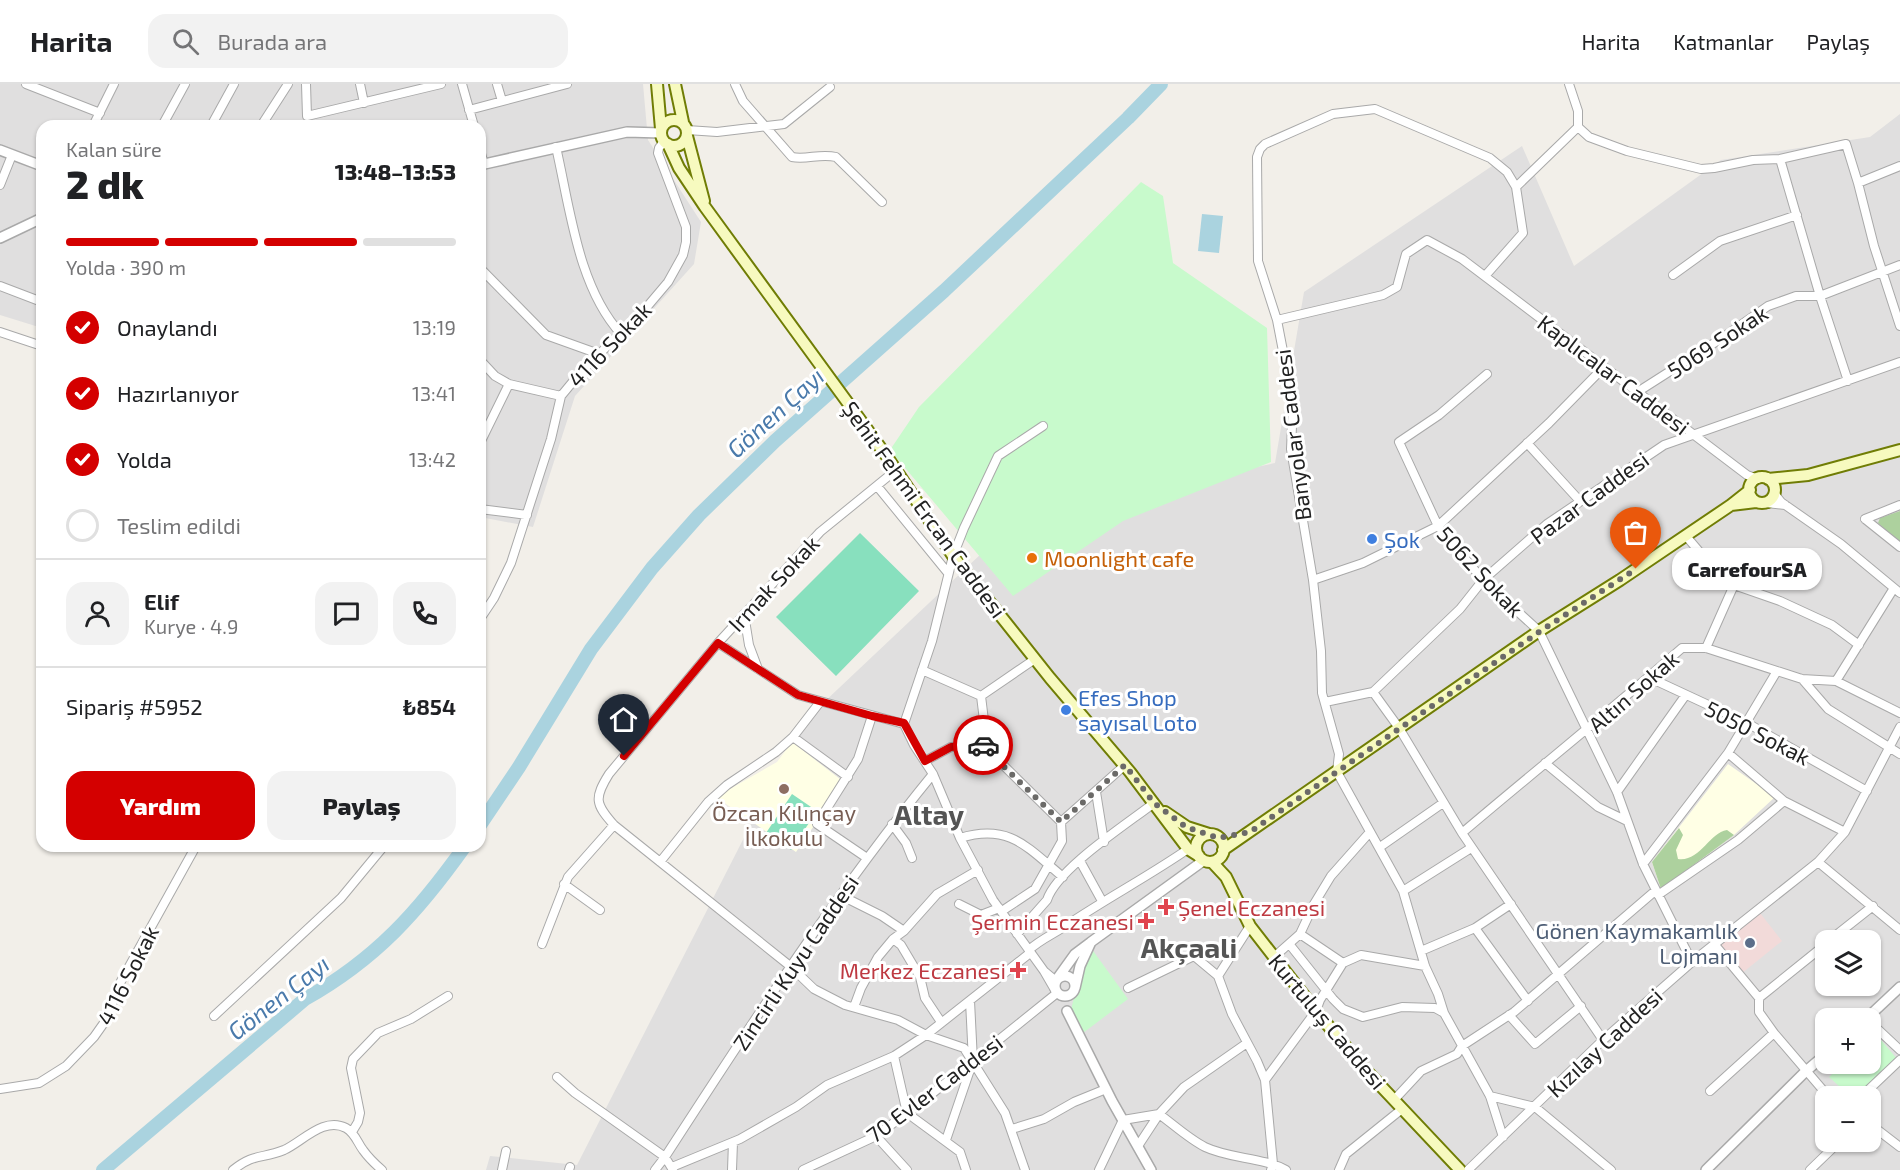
<!DOCTYPE html>
<html lang="tr">
<head>
<meta charset="utf-8">
<style>
	body { margin:0; font-family:"Exo 2",sans-serif; background:#f2f2f2; color:#202124; height:100vh; display:flex; flex-direction:column; font-size:22px; white-space:nowrap }
	* { box-sizing:border-box; margin:0 }
	p { font-size:20px; color:#757577 }
	.icon { flex:none; width:33px; height:33px; fill:none; stroke:currentColor; stroke-width:2; stroke-linecap:round; stroke-linejoin:round }
	.map { position:relative; flex:1; overflow:hidden }
	.details { position:absolute; left:36px; top:36px; width:450px; height:732px; display:flex; flex-direction:column; background:#fff; border-radius:18px; box-shadow:0 2px 4px #0004 }
	.details>* { flex:none }
	.tools { position:absolute; left:1815px; top:846px; display:grid; gap:12px }
	.tools a { display:grid; place-items:center; width:66px; height:66px; border-radius:12px; background:#fff; box-shadow:0 2px 4px #0004; font-size:30px }
	.pin { position:absolute; display:grid; place-items:center; width:51px; height:51px; color:#fff; margin:-62px -26px; border-radius:50% 50% 50% 0; rotate:-45deg; box-shadow:0 0 6px #0007 }
	.pin .icon { rotate:45deg }
	.courier { position:absolute; display:grid; place-items:center; width:60px; height:60px; margin:-30px; border:4px solid #d40000; border-radius:50%; background:#fff; color:#222; box-shadow:0 2px 8px #0007 }
	.bubble { position:absolute; height:42px; border-radius:18px; background:#fff; box-shadow:0 2px 4px #0004; font-size:20px; font-weight:800; line-height:42px; text-align:center }
	.overview em { font-style:normal; font-weight:800 }
	.overview div { display:flex; flex-direction:column-reverse }
	.overview { display:flex; align-items:center; justify-content:space-between; height:102px; padding:0 30px }
	h1 { font-size:39px; font-weight:800; line-height:45px }
	.bar { display:grid; grid-template-columns:repeat(4,1fr); gap:9px 6px; align-content:center; height:72px; padding:0 30px }
	.bar i { height:8px; border-radius:4px; background:#e0e0e0 }
	.bar .on { background:#d40000 }
	.bar p { grid-column:span 4 }
	.line { display:flex; align-items:center; gap:15px; padding:0 30px; border-top:2px solid #e0e0e0 }
	.line div { flex:1 }
	.round { display:grid; place-items:center; flex:none; width:63px; height:63px; border-radius:18px; background:#f2f2f2 }
	ol { padding:0 30px; list-style:none }
	li { display:flex; align-items:center; gap:18px; height:66px }
	li p { margin-inline-start:auto }
	li .icon { padding:6px; border-radius:50%; background:#d40000; color:#fff; stroke-width:4 }
	li:last-child { color:#757577 }
	li i { width:33px; height:33px; border:3px solid #e0e0e0; border-radius:50% }
	.button { display:flex; gap:12px; margin-top:auto; padding:12px 30px }
	.button a { flex:1; height:69px; border-radius:18px; background:#d40000; color:#fff; font-size:24px; font-weight:800; line-height:69px; text-align:center }
	.button a+a { background:#f2f2f2; color:#202124 }
	header { display:flex; align-items:center; gap:36px; box-sizing:border-box; height:84px; padding:0 30px; background:#fff; border-bottom:2px solid #e0e0e0 }
	header strong { font-size:28px }
	nav { display:flex; gap:33px; margin-inline-start:auto; font-size:21px }
	.search { width:420px; height:54px; background:#f2f2f2; display:flex; align-items:center; gap:15px; box-sizing:border-box; padding:0 21px; border-radius:18px; color:#757577; font-size:22px }
	.map>svg:first-child { display:block }
</style>
</head>
<body>
<header>
<strong>Harita</strong>
<div class="search"><svg class="icon" aria-label="search" viewBox="0 0 24 24"><circle cx="10" cy="10" r="6"/><path d="M15 15l6 6"/></svg>Burada ara</div>
<nav><a>Harita</a><a>Katmanlar</a><a>Paylaş</a></nav>
</header>
<div class="map">
<svg width="1900" height="1086" viewBox="0 0 1900 1086">
	<rect width="100%" height="100%" fill="#f2efe9"/>
	<path fill="#e0dfdf" fill-rule="evenodd" d="M0,0H643L648,56L701,138L694,180L575,312L533,443L480,433V42H42V244L0,231Z
		M1900,30V1086H486L490,1072L577,1081L803,638L1020,433L1275,379L1304,208L1522,62L1574,182L1721,76L1870,53ZM1826,856H1870V902H1826ZM1826,934H1870V980H1826ZM1826,1012H1870V1058H1826Z"/>
	<path fill="#f2dad9" d="M1760,829L1782,857L1741,890L1718,862Z"/>
	<path fill="#ffffe5" d="M792,658L844,698L796,768L716,713L777,678Z
		M1728,680L1775,713L1734,751L1661,805L1652,778Z"/>
	<path fill="#add19e" d="M1900,427V458L1878,439L1880,434Z
		M1679,744L1683,751L1676,766L1678,775C1700,778 1709,749 1727,746L1734,751L1661,805L1652,778Z"/>
	<path fill="#c8facc" d="M1141,98L1163,112L1173,179L1267,244L1271,378L1123,437L1013,512L890,366L919,323Z
		M1091,864L1128,915L1083,949L1071,926L1079,893Z
		M1875,949L1898,976L1860,1012H1850L1829,993L1843,980H1870L1871,953Z"/>
	<path fill="#88e0be" d="M860,449L919,507L836,592L776,533Z
		M792,710L817,727L791,766L766,749Z"/>
	<path fill="#aad3df" d="M1202,130L1223,132L1219,169L1198,167Z"/>
	<g fill="none" stroke-linecap="round" stroke-linejoin="round">
		<path stroke="#aad3df" stroke-width="14" d="M480,741L519,683L591,565L652,484L699,431L775,357L944,207L1128,34L1161,0
			M103,1086L305,915C376,875 418,828 465,762"/>
		<g stroke="#a9a9a9" stroke-width="10">
			<path id="minor" d="M26,0L100,29
				M306,0L307,32L441,0
				M360,0L364,19
				M462,0L474,42
				M497,0L502,17
				M735,0L743,17L792,73C807,76 820,69 836,73L882,118
				M1569,0L1578,27V43L1589,53L1627,67L1701,85L1714,84L1753,76L1780,75L1846,60L1858,99L1874,162L1900,242
				M469,26L567,0
				M93,42L114,0
				M162,42L185,0
				M211,42L234,0
				M261,42L288,0
				M687,46L717,48L784,40L830,3
				M556,63C570,124 578,203 621,250
				M480,66L484,80
				M1780,75L1820,212L1848,297
				M1858,99L1900,82
				M0,101L12,71
				M1516,103L1578,43
				M480,184L546,251L599,270
				M1673,191L1720,157L1797,131
				M1485,192L1523,149L1516,103L1507,88L1490,74L1375,25L1333,30L1265,60L1260,65L1257,73L1258,177L1277,236L1293,319L1291,365L1313,496L1321,567L1322,609L1339,670L1337,688L1403,807L1425,882L1438,910L1444,929L1490,1012L1503,1053
				M0,202L42,218
				M1277,236L1383,211L1397,203L1406,170L1427,156L1462,175L1747,391L1758,395
				M0,248L42,262
				M480,276L495,292L509,300L561,312
				M1487,290L1439,331L1399,358L1438,442L1483,496L1539,547L1617,708L1643,780L1692,878
				M1639,307L1722,254L1768,222L1796,212H1820L1900,181
				M1043,342L998,372L964,444L953,472L932,557L904,640L914,661L933,690L960,754L993,816L1044,887
				M480,359L509,300
				M1527,359L1579,416
				M896,386L820,448L718,559L609,690C594,714 595,720 614,741L790,882L814,905L845,921L898,936L926,951L964,964L1005,1029L1025,1086
				M877,402L948,489
				M1774,409L1781,418L1841,460L1900,509
				M1766,419L1785,421
				M480,425L527,431
				M1865,435L1900,463
				M1865,435L1900,421
				M1686,452L1720,492L1734,501L1780,517L1832,541L1859,561
				M1313,496L1363,479L1438,442L1549,339L1604,283
				M744,530L749,561L758,585
				M480,535L494,514L511,479L551,355L561,312L580,289L646,224L668,198L683,171L686,158V143L658,69L659,64L664,57
				M718,559L798,611L904,640
				M1706,564L1734,501
				M922,586L981,612L987,661L1000,678L1061,738
				M1648,593L1747,639L1867,707
				M1802,595L1828,625L1900,670
				M1836,597L1894,504
				M1373,608L1399,644L1462,749L1603,956
				M981,612L1035,575
				M1325,618L1373,608L1460,525L1483,496L1547,440L1664,361L1900,278
				M793,653L848,693
				M1728,669L1784,717L1845,748
				M925,677L951,663L987,661
				M1545,679L1598,723L1627,737
				M1096,708L1104,758
				M1617,708L1685,612
				M1061,738L1125,681
				M892,740L906,759L912,774
				M1462,749C1535,687 1610,627 1682,564H1706L1802,595L1836,597L1900,629
				M960,754C1009,739 1027,763 1063,793
				M1380,763L1443,719
				M867,774L817,740L858,675L872,632
				M1080,777L1102,817
				M660,778L708,718L727,701L776,668L793,653L820,618
				M1818,778L1900,846
				M1643,780L1728,669L1777,587
				M564,800L600,826
				M1403,807L1471,764
				M840,811L882,832L904,847
				M1658,811L1738,756L1784,717
				M959,820L981,831L999,824
				M1002,827L1035,805L1062,757L1061,738
				M1475,844L1528,917
				M1017,850L1047,816C1057,785 1127,740 1154,719
				M1300,850L1343,879L1361,871L1425,882
				M893,855L901,861L920,893L925,914L941,938
				M1830,856L1873,822
				M542,860L568,793L614,741
				M1290,861L1333,915L1343,925L1363,933L1402,923L1435,924L1444,929
				M1715,861L1759,914V928L1774,949L1828,1012
				M1029,866C1041,855 1054,850 1067,841C1107,814 1149,792 1188,765
				M1421,867L1475,844L1511,820
				M1274,873L1300,850L1314,820L1331,792L1370,748
				M1218,892L1250,842
				M1128,904L1194,872L1218,892L1232,930L1257,977L1265,996L1273,1080L1271,1086
				M1055,906L1044,887L1056,897
				M1759,914L1826,860
				M854,923L861,904L878,873L893,855L904,847L937,810L978,786
				M1509,931L1535,960L1581,922
				M214,932L341,814L384,762
				M1870,938L1900,966
				M894,972L907,1029L960,1068L966,1086
				M557,993L575,1009L665,1073L673,1086
				M1265,996L1316,927L1320,916L1343,879
				M0,1005L39,999L66,982L94,953L106,936L120,899L196,762
				M1710,1007L1774,949
				M1490,1012L1535,1023L1611,1086
				M1862,1012L1900,976
				M1394,1016L1421,987L1457,970L1462,962L1514,928L1655,807
				M1870,1040L1900,1063
				M1012,1045L1044,1035L1074,1018L1106,1005
				M352,1048L358,1038L360,1029L351,984L353,975L378,949L411,935L448,912
				M876,1052L907,1086
				M946,1056L973,977L970,917
				M1138,1062L1159,1030L1184,1003L1247,959
				M672,1083L740,1055L796,1023L827,1001L894,972L926,951L1030,869
				M233,1086C254,1069 262,1075 284,1066C302,1058 324,1032 346,1044C355,1049 357,1058 363,1066C368,1073 375,1080 382,1086
				M502,1086L506,1067
				M569,1086L570,1083
				M655,1086L665,1073C750,942 834,811 933,690
				M732,1086L733,1058
				M803,1086L876,1052L923,1017L1057,909
				M1099,1086L1123,1036L1159,1030C1174,1041 1189,1055 1205,1063C1230,1075 1262,1073 1286,1086
				M1339,1086L1346,1070L1402,1025
				M1468,1086L1603,956L1692,878L1818,778L1845,748L1900,643
				M1810,1086L1839,1058"/>
		</g>
		<g stroke="#a9a9a9" stroke-width="12">
			<path id="tertiary" d="M0,66L42,82
				M480,81L627,48L661,49
				M0,154L42,134
				M1091,858L1203,777
				M1055 902a10 10 0 1 1 20 0a10 10 0 1 1-20 0Z
				M1057,895L1075,870L1091,858L1080,882L1075,904
				M1067,927L1112,1017L1151,1086
				M1867,934L1900,903
				M1706,1086L1806,987L1826,970"/>
		</g>
		<g stroke="#707d05" stroke-width="14">
			<path id="secondary" d="M657,0L661,45
				M675,0L683,38
				M661 49a13 13 0 1 1 26 0a13 13 0 1 1-26 0Z
				M687,52L704,117
				M668,60L679,84L705,123L888,374L953,472L1050,594L1130,688L1188,765L1199,772
				M1749 406a13 13 0 1 1 26 0a13 13 0 1 1-26 0Z
				M1768,395L1808,391L1900,366
				M1750,406L1731,421L1756,418
				M1165,728L1187,743L1209,750
				M1196 764a14 14 0 1 1 28 0a14 14 0 1 1-28 0Z
				M1223,766L1539,547L1620,496L1731,421
				M1212,778L1226,793L1250,842L1316,927L1361,981L1460,1086"/>
		</g>
		<use href="#minor" stroke="#fff" stroke-width="8"/>
		<use href="#tertiary" stroke="#fff" stroke-width="9"/>
		<use href="#secondary" stroke="#f7fabf" stroke-width="10"/>
	</g>
	<g fill="none" stroke-linecap="round" stroke-linejoin="round">
		<path stroke="#6b6a68" stroke-width="6" stroke-dasharray="0 10.8" d="M983,661H987L999,678L1061,738L1125,681L1154,719L1186,743L1218,754L1250,748L1539,548L1636,485"/>
		<path stroke="#d40000" stroke-width="8" d="M624,672L718,559L798,611L872,632L904,639L925,677L951,663L983,661"/>
	</g>
	<g fill="#3f7fe0" stroke="#fff" stroke-width="2">
		<circle cx="1372" cy="455" r="6"/>
		<circle cx="1066" cy="626" r="6"/>
	</g>
	<circle fill="#e8710a" stroke="#fff" stroke-width="2" cx="1032" cy="474" r="6"/>
	<circle fill="#8d6e63" stroke="#fff" stroke-width="2" cx="784" cy="705" r="6"/>
	<g fill="#e0444e" stroke="#fff" stroke-width="2">
		<path d="M1163 814h6v6h6v6h-6v6h-6v-6h-6v-6h6z"/>
		<path d="M1143 828h6v6h6v6h-6v6h-6v-6h-6v-6h6z"/>
		<path d="M1015 877h6v6h6v6h-6v6h-6v-6h-6v-6h6z"/>
	</g>
	<circle fill="#5c6f8a" stroke="#fff" stroke-width="2" cx="1750" cy="859" r="6"/>
	<g text-anchor="middle" dominant-baseline="central" stroke-width="6" stroke-linejoin="round" paint-order="stroke">
		<g font-size="22" fill="#222" stroke="#fff">
			<text transform="translate(1717 257) rotate(-33)">5069 Sokak</text>
			<text transform="translate(609 260) rotate(-46)">4116 Sokak</text>
			<text transform="translate(1614 290) rotate(37)">Kaplıcalar Caddesi</text>
			<text transform="translate(1292 351) rotate(-97)">Banyolar Caddesi</text>
			<text transform="translate(1589 413) rotate(-36)">Pazar Caddesi</text>
			<text transform="translate(925 425) rotate(54)">Şehit Fehmi Ercan Caddesi</text>
			<text transform="translate(1481 487) rotate(47)">5062 Sokak</text>
			<text transform="translate(773 499) rotate(-47)">Irmak Sokak</text>
			<text transform="translate(1633 607) rotate(-41)">Altın Sokak</text>
			<text transform="translate(1758 648) rotate(27)">5050 Sokak</text>
			<text transform="translate(795 878) rotate(-56)">Zincirli Kuyu Caddesi</text>
			<text transform="translate(127 891) rotate(-63)">4116 Sokak</text>
			<text transform="translate(1328 937) rotate(50)">Kurtuluş Caddesi</text>
			<text transform="translate(1604 958) rotate(-43)">Kızılay Caddesi</text>
			<text transform="translate(934 1004) rotate(-37)">70 Evler Caddesi</text>
		</g>
		<g font-size="22" fill="#366cbe" stroke="#fff" text-anchor="start">
			<text x="1384" y="455">Şok</text>
			<text x="1078" y="613">Efes Shop<tspan x="1078" dy="25">sayısal Loto</tspan></text>
		</g>
		<g font-size="22" fill="#c56008" stroke="#fff" text-anchor="start">
			<text x="1044" y="474">Moonlight cafe</text>
		</g>
		<g font-size="22" fill="#785e54" stroke="#fff">
			<text x="784" y="728">Özcan Kılınçay<tspan x="784" dy="25">İlkokulu</tspan></text>
		</g>
		<g font-size="22" fill="#be3a42" stroke="#fff" text-anchor="end">
			<text x="1178" y="823" text-anchor="start">Şenel Eczanesi</text>
			<text x="1134" y="837">Şermin Eczanesi</text>
			<text x="1006" y="886">Merkez Eczanesi</text>
		</g>
		<g font-size="22" fill="#4e5e75" stroke="#fff" text-anchor="end">
			<text x="1738" y="846">Gönen Kaymakamlık<tspan x="1738" dy="25">Lojmanı</tspan></text>
		</g>
		<g font-size="24" font-style="italic" fill="#4a7aab" stroke="#fff">
			<text transform="translate(775 328) rotate(-42)">Gönen Çayı</text>
			<text transform="translate(278 913) rotate(-38)">Gönen Çayı</text>
		</g>
		<g font-size="28" font-weight="bold" fill="#555" stroke="#fff">
			<text x="929" y="730">Altay</text>
			<text x="1189" y="863">Akçaali</text>
		</g>
	</g>
</svg>
<div class="tools">
<a><svg class="icon" aria-label="layers" viewBox="0 0 24 24"><path d="M12 4l9 5-9 5-9-5zM3 14l9 5 9-5"/></svg></a>
<a>+</a>
<a>−</a>
</div>
<div class="pin" style="left:1636px;top:485px;background:#ea580c"><svg class="icon" aria-label="bag" viewBox="0 0 24 24"><path d="M5 8h14l-1 12H6zM9 8a3 3 0 0 1 6 0"/></svg></div>
<div class="pin" style="left:624px;top:672px;background:#1f2937"><svg class="icon" aria-label="home" viewBox="0 0 24 24"><path d="M3 11l9-7 9 7M6 9v11h12V9"/></svg></div>
<div class="courier" style="left:983px;top:661px"><svg class="icon" aria-label="car" viewBox="0 0 24 24"><path d="M5 17H2v-5l4-1 3-4h7l3 4 3 1v5h-3M9 17h6M6 11h13"/><circle cx="7" cy="17" r="2"/><circle cx="17" cy="17" r="2"/></svg></div>
<div class="bubble" style="left:1672px;top:464px;width:150px">CarrefourSA</div>
<section class="details">
<div class="overview"><div><h1>2 dk</h1><p>Kalan süre</p></div><em>13:48–13:53</em></div>
<div class="bar"><i class="on"></i><i class="on"></i><i class="on"></i><i></i><p>Yolda · 390 m</p></div>
<ol>
<li><svg class="icon" aria-label="check" viewBox="0 0 24 24"><path d="M5 12l5 5 9-10"/></svg>Onaylandı<p>13:19</p></li>
<li><svg class="icon" aria-label="check" viewBox="0 0 24 24"><path d="M5 12l5 5 9-10"/></svg>Hazırlanıyor<p>13:41</p></li>
<li><svg class="icon" aria-label="check" viewBox="0 0 24 24"><path d="M5 12l5 5 9-10"/></svg>Yolda<p>13:42</p></li>
<li><i></i>Teslim edildi</li>
</ol>
<div class="line" style="height:108px"><a class="round"><svg class="icon" aria-label="person" viewBox="0 0 24 24"><circle cx="12" cy="8" r="4"/><path d="M4 21q1-7 8-7t8 7"/></svg></a><div><b>Elif</b><p>Kurye · 4.9</p></div><a class="round"><svg class="icon" aria-label="chat" viewBox="0 0 24 24"><path d="M4 5h16v11H9l-5 4z"/></svg></a><a class="round"><svg class="icon" aria-label="phone" viewBox="0 0 24 24"><path d="M5 4h4l2 5-3 2q2 4 5 5l2-3 5 2v4C11 20 4 13 5 4z"/></svg></a></div>
<div class="line" style="height:78px"><div>Sipariş #5952</div><b>₺854</b></div>
<div class="button"><a>Yardım</a><a>Paylaş</a></div>
</section>
</div>
</body>
</html>
